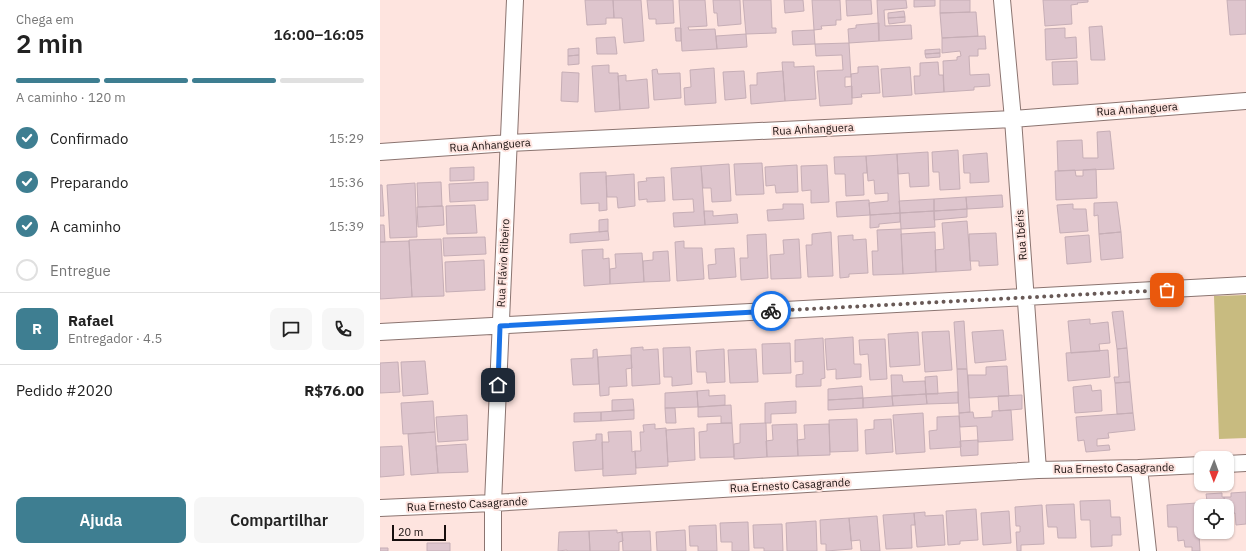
<!DOCTYPE html>
<html lang="pt">
<head>
<meta charset="utf-8">
<style>
	body { margin:0; font-family:"IBM Plex Sans",sans-serif; background:#f6f6f6; color:#222; height:100vh; display:flex; flex-direction:column; font-size:15px; white-space:nowrap }
	* { box-sizing:border-box; margin:0 }
	p { font-size:13px; color:#767676 }
	.icon { flex:none; width:22px; height:22px; fill:none; stroke:currentColor; stroke-width:2; stroke-linecap:round; stroke-linejoin:round }
	.map { position:relative; flex:1; overflow:hidden }
	.panel { display:flex; flex-direction:column; background:#fff; width:380px }
	.panel>* { flex:none }
	.needle { width:26px; rotate:181deg }
	.tools { position:absolute; left:814px; top:451px; display:grid; gap:8px }
	.tools a { display:grid; place-items:center; width:40px; height:40px; border-radius:8px; background:#fff; box-shadow:0 1px 3px #0004; font-size:20px }
	.scale { position:absolute; left:12px; bottom:10px; width:54px; box-sizing:border-box; padding-left:4px; border:2px solid #170e0d; border-top:0; font-size:11px; line-height:14px; white-space:nowrap; color:#170e0d; -webkit-text-stroke:3px #fee4df; paint-order:stroke }
	.pin { position:absolute; display:grid; place-items:center; width:34px; height:34px; color:#fff; margin:-17px; border-radius:8px; box-shadow:0 2px 6px #0006 }
	.courier { position:absolute; display:grid; place-items:center; width:40px; height:40px; margin:-20px; border:3px solid #1a73e8; border-radius:50%; background:#fff; color:#222; box-shadow:0 1px 5px #0007 }
	.headline em { font-style:normal; font-weight:600 }
	.headline div { display:flex; flex-direction:column-reverse }
	.headline { display:flex; align-items:center; justify-content:space-between; height:68px; padding:0 16px }
	h1 { font-size:26px; font-weight:600; line-height:30px }
	.bar { display:grid; grid-template-columns:repeat(4,1fr); gap:6px 4px; align-content:center; height:48px; padding:0 16px }
	.bar i { height:5px; border-radius:3px; background:#e0e0e0 }
	.bar .active { background:#3e7e91 }
	.bar p { grid-column:span 4 }
	.line { display:flex; align-items:center; gap:10px; padding:0 16px; border-top:1px solid #e0e0e0 }
	.line div { flex:1 }
	.round { display:grid; place-items:center; flex:none; width:42px; height:42px; border-radius:8px; background:#f6f6f6 }
	ol { padding:0 16px; list-style:none }
	li { display:flex; align-items:center; gap:12px; height:44px }
	li p { margin-inline-start:auto }
	li .icon { padding:4px; border-radius:50%; background:#3e7e91; color:#fff; stroke-width:4 }
	li:last-child { color:#767676 }
	li i { width:22px; height:22px; border:2px solid #e0e0e0; border-radius:50% }
	.button { display:flex; gap:8px; margin-top:auto; padding:8px 16px }
	.button a { flex:1; height:46px; border-radius:8px; background:#3e7e91; color:#fff; font-size:16px; font-weight:600; line-height:46px; text-align:center }
	.button a+a { background:#f6f6f6; color:#222 }
	main { display:flex; flex:1; min-height:0 }
	.map>svg:first-child { display:block }
</style>
</head>
<body>
<main>
<section class="panel">
<div class="headline"><div><h1>2 min</h1><p>Chega em</p></div><em>16:00–16:05</em></div>
<div class="bar"><i class="active"></i><i class="active"></i><i class="active"></i><i></i><p>A caminho · 120 m</p></div>
<ol>
<li><svg class="icon" aria-label="check" viewBox="0 0 24 24"><path d="M5 12l5 5 9-10"/></svg>Confirmado<p>15:29</p></li>
<li><svg class="icon" aria-label="check" viewBox="0 0 24 24"><path d="M5 12l5 5 9-10"/></svg>Preparando<p>15:36</p></li>
<li><svg class="icon" aria-label="check" viewBox="0 0 24 24"><path d="M5 12l5 5 9-10"/></svg>A caminho<p>15:39</p></li>
<li><i></i>Entregue</li>
</ol>
<div class="line" style="height:72px"><b class="round" style="background:#3e7e91;color:#fff">R</b><div><b>Rafael</b><p>Entregador · 4.5</p></div><a class="round"><svg class="icon" aria-label="chat" viewBox="0 0 24 24"><path d="M4 5h16v11H9l-5 4z"/></svg></a><a class="round"><svg class="icon" aria-label="phone" viewBox="0 0 24 24"><path d="M5 4h4l2 5-3 2q2 4 5 5l2-3 5 2v4C11 20 4 13 5 4z"/></svg></a></div>
<div class="line" style="height:52px"><div>Pedido #2020</div><b>R$76.00</b></div>
<div class="button"><a>Ajuda</a><a>Compartilhar</a></div>
</section>
<div class="map">
<svg width="866" height="551" viewBox="0 0 866 551">
	<rect width="100%" height="100%" fill="#fee4df"/>
	<path fill="#c8bb80" d="M866,295V438L839,439L834,296Z"/>
	<path fill="#dec5cd" stroke="#c6aeb6" d="M205,0H233L234,18H226V24L207,25Z
		M233,0H261L264,41L244,43L242,18H234Z
		M267,0H293L294,23L276,24V19H269Z
		M299,0H325L327,26L308,27L309,30L335,29L337,49L302,51Z
		M333,0H360L361,24L338,26L337,13H334Z
		M363,0H391L392,28H396V33L366,34Z
		M404,0H423L424,11L405,13Z
		M432,0H460L461,20H456V25L441,26L442,29L434,30Z
		M466,0H491L492,14L467,16Z
		M497,0H526L527,8L504,10L505,26L531,25L532,39L499,41Z
		M534,0H555V6L534,7Z
		M560,0H590V12L560,13Z
		M663,0H708V2L697,3L698,4L691,5L692,24L665,26Z
		M847,0H866V34L850,35Z
		M524,11L525,17L508,18V13Z
		M596,12L598,36L562,38L560,13Z
		M525,17V22L509,24L508,18Z
		M499,23V41L469,43L468,29L476,28V25Z
		M722,26L725,60H711L709,27Z
		M295,28H301V41H296Z
		M685,28V38L696,37L697,58L666,60L665,29Z
		M434,30L435,44L413,45L412,31Z
		M366,34L367,47L337,49L336,36Z
		M605,36L606,49H598V56H589L590,75L609,74L610,86L594,87V90L564,92L563,61L577,60V57L581,56L580,51L562,53V38Z
		M235,37L237,54H217L216,38Z
		M469,43L471,77H465V87L472,86V104L440,106L437,71L463,70L462,55L436,56L435,44Z
		M199,48V55L188,56V49Z
		M560,49V53L545,54V50Z
		M560,53V57L546,58L545,54Z
		M199,55V64L188,65V56Z
		M697,61L698,84L673,85L672,62Z
		M402,62H414V67L434,66L436,99L405,101Z
		M558,62L559,75H563L564,92L535,94L534,76H540V63Z
		M229,65V73H238L240,110L215,112L212,66Z
		M498,66L500,93L481,94L482,97L472,98L471,74L478,73V67Z
		M530,67L532,95L503,97L501,69Z
		M334,68L336,103L305,105L304,88L311,87L310,70Z
		M277,69L278,74L300,73L301,98L274,100L272,70Z
		M364,71L366,98L345,100L343,72Z
		M403,71L405,101L371,104L370,85H377V73Z
		M182,72L199,73L198,102L181,101Z
		M246,75V81L267,79L269,108L240,110L238,76Z
		M730,131L734,169L678,171L677,141L702,140L703,158H718L717,132Z
		M578,150L580,189L560,190L559,172H553L552,152Z
		M548,152L549,186L530,187L529,173L518,174L517,154Z
		M607,153L609,182L590,183V173H584L583,155Z
		M517,154L520,213L490,215L489,203L508,201V193L495,194L494,180L488,181L486,156Z
		M486,156L487,173H483L484,195L466,196L465,174H455L454,157Z
		M382,163L384,194L356,195L354,164Z
		M349,164L351,201L332,202L331,188H323L321,166Z
		M417,165L418,192L396,193L395,185L386,186L385,167Z
		M447,165L449,202L431,203V190L422,191L421,166Z
		M321,166L325,225L294,227L293,213L314,212L313,199L293,200L291,168Z
		M94,167V180L70,181V168Z
		M716,169L717,198L676,200L675,171L695,170L696,176H703V170Z
		M226,172L227,210L219,211V203L201,204L200,173Z
		M254,174L255,206L238,208L237,197H227L226,176Z
		M284,177L285,201L267,202V199L259,200L258,182L267,181L266,178Z
		M61,182L62,206L38,207L37,183Z
		M108,182V200L70,202L69,184Z
		M35,183L37,237L10,238L7,185Z
		M0,185H2L4,216H0Z
		M622,195L623,207L587,209L586,197Z
		M586,197L587,209L554,211V199Z
		M554,199V211L520,213L519,201Z
		M489,200L490,215L457,217L456,202Z
		M737,202L741,232L719,234L718,215L714,216V203Z
		M403,204H423L424,219L388,221L387,210L403,209Z
		M693,204V209H706L708,231L680,233L677,205Z
		M95,205L97,233L67,234L66,206Z
		M63,206L64,225L38,227L37,207Z
		M587,209V217L554,220V211Z
		M324,211H333V216L357,214L358,223L325,225Z
		M554,211L555,227L521,229L520,213Z
		M520,213V222L499,224V227L490,228V215Z
		M228,219V231L219,232V220Z
		M587,221L591,270L556,272L555,250L564,249L562,223Z
		M0,225H4L5,242H0Z
		M521,229L523,274L493,275L492,251H498L497,230Z
		M228,231L229,240L190,243V234Z
		M451,232L453,276L428,277L426,245H432V234Z
		M555,232L556,272L523,274L521,234Z
		M741,232L743,258L721,260L719,234Z
		M616,233L618,265L599,266V261H590L589,234Z
		M386,234L388,278L361,280L360,258H368L367,235Z
		M473,235V240L486,239L488,273L469,274V277L460,278L458,236Z
		M709,235L711,262L687,264L685,237Z
		M105,237L106,254L64,256L63,238Z
		M61,239L64,296L32,297L29,240Z
		M419,239L421,278L391,279L390,255L404,254L403,240Z
		M29,241L32,297L0,299V242Z
		M304,241V248H322L324,279L297,281L295,242Z
		M354,248L356,277L329,279L328,265L336,264L335,249Z
		M223,249V259L229,258L230,284L204,286L202,250Z
		M288,251L290,281L264,282L263,261L273,260V252Z
		M262,253L264,282L230,284V269L236,268L235,254Z
		M104,260L105,290L66,292L65,262Z
		M743,311L747,348L737,349L732,312Z
		M710,319V324L728,322L730,343L719,344L720,351L691,353L688,321Z
		M584,321L587,369H577L574,322Z
		M623,330L626,360L595,363L592,332Z
		M569,331L572,370L545,372L542,332Z
		M538,332L540,365L510,367L508,334Z
		M473,337L474,364H481V377L456,379V369L447,370L445,339Z
		M443,338L445,378L441,379V386L416,387V375L423,374V361L415,362V340Z
		M505,339L507,379L490,380L488,354L480,355L479,340Z
		M410,343L411,373L383,374L382,344Z
		M263,347V350L278,349L280,384L252,386L251,348Z
		M310,347L312,384L292,386V377H284L283,348Z
		M747,348L750,382L735,383L734,377H739L737,349Z
		M217,349L219,384L193,385L191,359L213,358V350Z
		M344,349L345,382L327,383L326,372H317L316,351Z
		M376,349L378,382L350,383L348,350Z
		M728,350L730,377L688,381L686,353Z
		M251,355L252,368L246,369L247,386L229,387V395L220,396L218,357Z
		M45,361L48,394L23,396L21,362Z
		M18,362L20,392L0,393V363Z
		M627,366L629,396L589,398L588,375H606V367Z
		M577,369H587L590,412L579,413Z
		M511,375H522L523,382L545,381L546,394L512,396Z
		M557,376L558,394H546L545,377Z
		M750,382L753,413L737,414L735,383Z
		M711,385L712,391L721,390L722,411L695,413L693,387Z
		M482,386L483,398L448,400V389Z
		M329,390V396L345,395V405L318,407L317,391Z
		M317,391L318,407L285,408V393Z
		M578,392V403L547,404L546,394Z
		M546,394L547,404L513,406L512,396Z
		M642,395V409L619,411L618,396Z
		M512,396L513,406L483,408V398Z
		M483,398V408L448,410V400Z
		M253,399L254,410L232,411V400Z
		M53,401L55,432L23,434L21,403Z
		M416,401V413L391,414V423H385V403Z
		M351,405L352,423H341V416L318,417V407Z
		M285,408H295L296,423H286Z
		M254,410V419L221,421V412Z
		M631,410L633,440L598,442L597,426L580,427L579,413L593,412L594,418L612,417V411Z
		M221,412V421L194,422V413Z
		M543,413L545,452L516,454L513,415Z
		M753,413L755,430L728,433L729,438L717,439V446L729,445L730,450L706,452L704,440L698,441L696,417Z
		M87,415L88,440L58,442L56,417Z
		M579,416L581,447L550,449L549,431L557,430V417Z
		M477,419L478,451L450,452L449,420Z
		M511,419L513,452L486,454L485,430L494,429V420Z
		M352,423L354,457L320,458L319,432L327,431V424Z
		M386,423L387,457L354,459V444L360,443V424Z
		M275,424V429L286,428L288,466L256,468L255,451H261L260,432H264L263,425Z
		M417,424L418,456L387,457L386,441L393,440L392,425Z
		M449,424L450,455L418,456L417,440L425,439L424,425Z
		M314,428L315,460L288,462L286,430Z
		M251,431L252,452L255,451L256,474L223,476L222,442H229L228,432Z
		M55,432L58,473L31,475L28,434Z
		M216,434H222L223,469L195,471L193,442L216,440Z
		M598,440V455L581,456L580,441Z
		M86,444L88,472L58,473L56,446Z
		M22,446L24,475L0,477V447Z
		M866,492V524L856,525L855,513L847,514V506H845L844,497H851V493Z
		M842,493V497H844L845,506H822V502L827,501L826,494Z
		M730,500L731,517H740L741,535H732V546L711,547L710,520H701L700,501Z
		M817,503L820,551H812V547H805L804,540L798,541L797,527H788L787,505Z
		M694,504L696,538H678L677,527H668L666,505Z
		M662,505L664,544L641,545V551H637L636,532H640V526H636L635,507Z
		M596,509L598,540L580,541V544L568,545L566,511Z
		M629,511L631,543L603,545L601,513Z
		M545,512V516L563,515L565,545L537,547L534,513Z
		M534,513L535,525H531L532,548L506,549L503,515Z
		M497,516L500,551H481L480,540L471,541L469,518Z
		M469,518L472,549L446,551V544H441L440,520Z
		M436,521L437,551H407L406,523Z
		M368,522L369,551H352V542H341L340,523Z
		M402,524L403,551H384V548H374L373,525Z
		M336,525L337,551H318V546H310L309,526Z
		M237,530V533L242,532L243,541L239,542V551H210L209,531Z
		M305,530L306,551H277L276,532Z
		M209,531L210,551H187V550L178,551L179,532Z
		M270,531L271,551H243L242,532Z
		M47,543H70V551H47Z
		M0,548H8V551H0Z"/>
	<g fill="none" stroke-linecap="round" stroke-linejoin="round">
		<g stroke="#8b7470" stroke-width="18">
			<path id="minor" d="M622,0L633,119L658,470
				M0,152L129,143L633,119L866,101
				M0,332L866,285
				M847,464L866,463
				M759,468L768,551
				M0,508L113,503L658,470L759,468L821,465
				M113,551V503L135,0"/>
		</g>
		<use href="#minor" stroke="#fff" stroke-width="16"/>
	</g>
	<g fill="none" stroke-linecap="round" stroke-linejoin="round">
		<path stroke="#685956" stroke-width="4" stroke-dasharray="0 7.2" d="M391,311L787,290"/>
		<path stroke="#1a73e8" stroke-width="5" d="M118,385L120,326L391,311"/>
	</g>
	<g text-anchor="middle" dominant-baseline="central" stroke-width="4" stroke-linejoin="round" paint-order="stroke">
		<g font-size="11" fill="#170e0d" stroke="#fee4df">
			<text transform="translate(757 109) rotate(-4)">Rua Anhanguera</text>
			<text transform="translate(433 129) rotate(-3)">Rua Anhanguera</text>
			<text transform="translate(110 145) rotate(-4)">Rua Anhanguera</text>
			<text transform="translate(641 235) rotate(-94)">Rua Ibéris</text>
			<text transform="translate(123 263) rotate(-87)">Rua Flávio Ribeiro</text>
			<text transform="translate(734 468) rotate(-1)">Rua Ernesto Casagrande</text>
			<text transform="translate(410 485) rotate(-3)">Rua Ernesto Casagrande</text>
			<text transform="translate(87 504) rotate(-3)">Rua Ernesto Casagrande</text>
		</g>
	</g>
</svg>
<div class="tools">
<a><svg class="needle" viewBox="-14 -14 28 28"><path d="M0-13l5 13h-10z" fill="#e53935"/><path d="M0 13l5-13h-10z" fill="#767676"/></svg></a>
<a><svg class="icon" aria-label="locate" viewBox="0 0 24 24"><circle cx="12" cy="12" r="6"/><path d="M12 2v4M12 18v4M2 12h4M18 12h4"/></svg></a>
</div>
<div class="scale">20 m</div>
<div class="pin" style="left:787px;top:290px;background:#ea580c"><svg class="icon" aria-label="bag" viewBox="0 0 24 24"><path d="M5 8h14l-1 12H6zM9 8a3 3 0 0 1 6 0"/></svg></div>
<div class="pin" style="left:118px;top:385px;background:#1f2937"><svg class="icon" aria-label="home" viewBox="0 0 24 24"><path d="M3 11l9-7 9 7M6 9v11h12V9"/></svg></div>
<div class="courier" style="left:391px;top:311px"><svg class="icon" aria-label="bike" viewBox="0 0 24 24"><circle cx="6" cy="16" r="4"/><circle cx="18" cy="16" r="4"/><path d="M6 16l4-8h5l3 8M10 8l3 8H6M13 5h3"/></svg></div>
</div>
</main>
</body>
</html>
